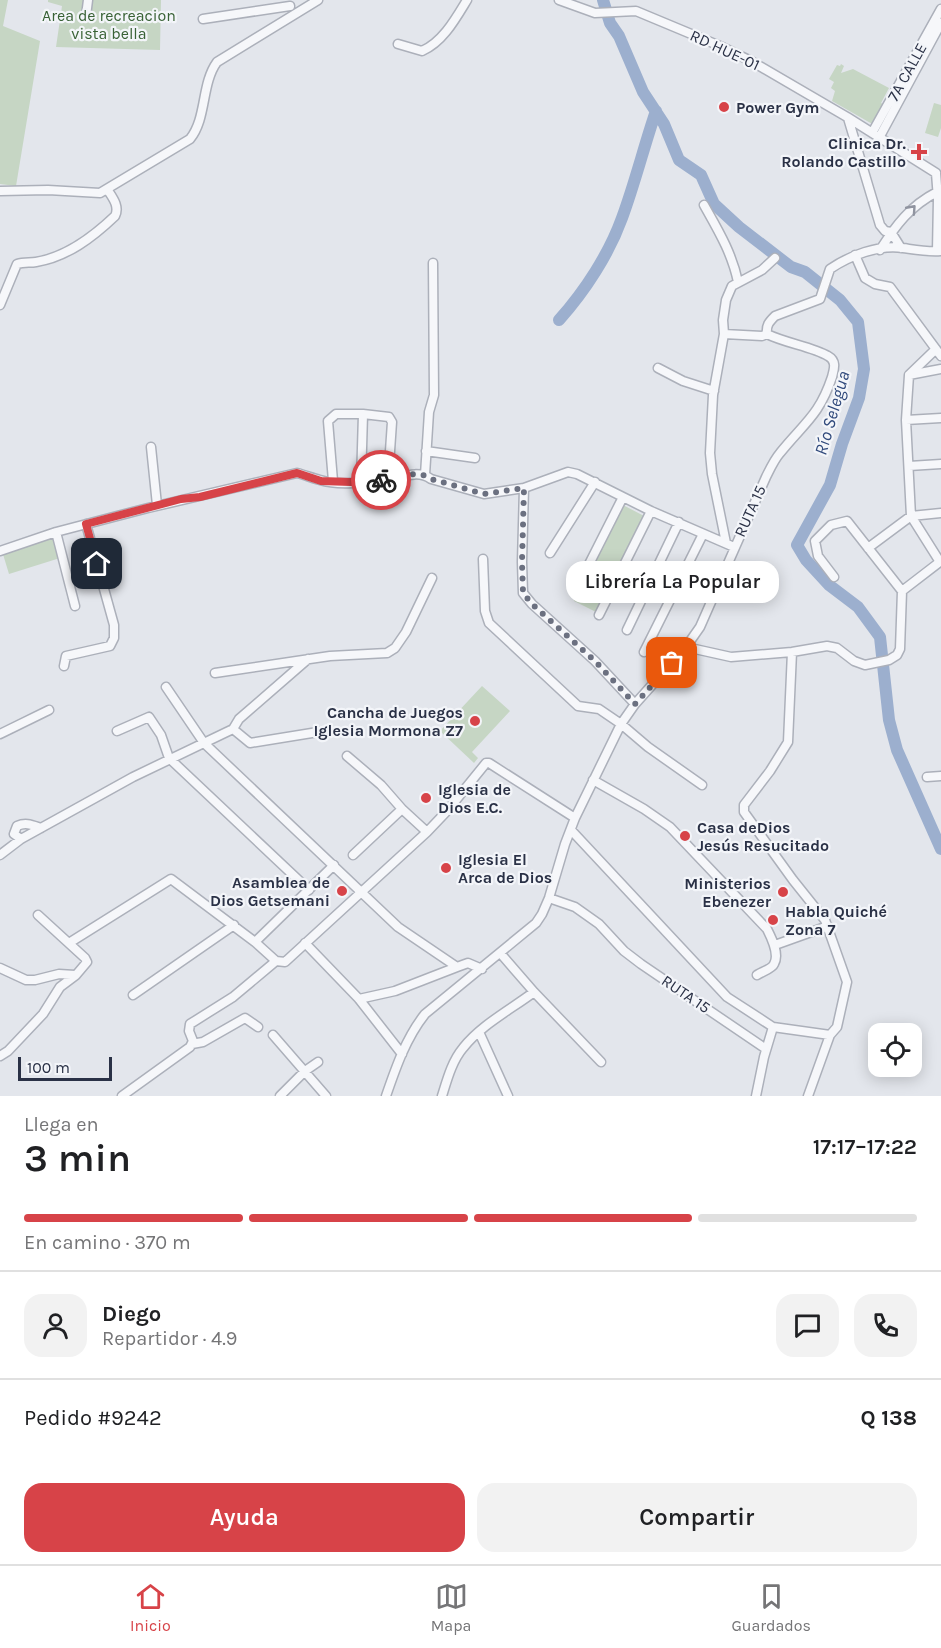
<!DOCTYPE html>
<html lang="es">
<head>
<meta charset="utf-8">
<style>
	body { margin:0; font-family:Karla,sans-serif; background:#f2f2f2; color:#202124; height:100vh; display:flex; flex-direction:column; font-size:22px; white-space:nowrap }
	* { box-sizing:border-box; margin:0 }
	p { font-size:20px; color:#757577 }
	.icon { flex:none; width:33px; height:33px; fill:none; stroke:currentColor; stroke-width:2; stroke-linecap:round; stroke-linejoin:round }
	.map { position:relative; height:1096px; overflow:hidden }
	.side { display:flex; flex-direction:column; background:#fff; flex:1 }
	.side>* { flex:none }
	.buttons { position:absolute; left:868px; top:1023px; display:grid; gap:12px }
	.buttons a { display:grid; place-items:center; width:54px; height:54px; border-radius:12px; background:#fff; box-shadow:0 3px 15px #0003; font-size:30px }
	.scale { position:absolute; left:18px; bottom:15px; width:94px; box-sizing:border-box; padding-left:6px; border:3px solid #2a3146; border-top:0; font-size:16px; line-height:21px; white-space:nowrap; color:#2a3146; -webkit-text-stroke:4px #f3f5f9; paint-order:stroke }
	.pin { position:absolute; display:grid; place-items:center; width:51px; height:51px; color:#fff; margin:-26px; border-radius:12px; box-shadow:0 3px 9px #0006 }
	.courier { position:absolute; display:grid; place-items:center; width:60px; height:60px; margin:-30px; border:4px solid #d74348; border-radius:50%; background:#fff; color:#222; box-shadow:0 2px 8px #0007 }
	.bubble { position:absolute; height:42px; border-radius:18px; background:#fff; box-shadow:0 3px 15px #0003; font-size:20px; font-weight:600; line-height:42px; text-align:center }
	.head em { font-style:normal; font-weight:600 }
	.head div { display:flex; flex-direction:column-reverse }
	.head { display:flex; align-items:center; justify-content:space-between; height:102px; padding:0 24px }
	h1 { font-size:39px; font-weight:600; line-height:45px }
	.bar { display:grid; grid-template-columns:repeat(4,1fr); gap:9px 6px; align-content:center; height:72px; padding:0 24px }
	.bar i { height:8px; border-radius:4px; background:#e0e0e0 }
	.bar .active { background:#d74348 }
	.bar p { grid-column:span 4 }
	.line { display:flex; align-items:center; gap:15px; padding:0 24px; border-top:2px solid #e0e0e0 }
	.line div { flex:1 }
	.round { display:grid; place-items:center; flex:none; width:63px; height:63px; border-radius:18px; background:#f2f2f2 }
	.button { display:flex; gap:12px; margin-top:auto; padding:12px 24px }
	.button a { flex:1; height:69px; border-radius:18px; background:#d74348; color:#fff; font-size:24px; font-weight:600; line-height:69px; text-align:center }
	.button a+a { background:#f2f2f2; color:#202124 }
	.tabs { display:flex; justify-content:space-around; align-items:center; height:84px; border-top:2px solid #e0e0e0; background:#fff; font-size:16px; color:#757577 }
	.tabs a { display:grid; justify-items:center; gap:3px }
	.tabs .active { color:#d74348 }
	.map>svg:first-child { display:block }
</style>
</head>
<body>
<div class="map">
<svg width="941" height="1096" viewBox="0 0 941 1096">
	<rect width="100%" height="100%" fill="#e3e6ec"/>
	<path fill="#c6d6c4" d="M0,0H8L3,26L40,41L16,186L0,184Z
		M48,0H161L160,50L56,47L62,6L48,2Z
		M841,64L844,66L841,73L853,69L889,88L881,103L885,105L874,125L832,101L835,91L831,88L834,82L829,79L837,65L840,66Z
		M934,103L941,105V128L938,137L925,133Z
		M621,504L646,517L598,613L574,601L573,594L579,589Z
		M55,533L60,558L9,574L2,551Z
		M482,686L510,711L472,752L478,758L474,763L440,731Z"/>
	<g fill="none" stroke-linecap="round" stroke-linejoin="round">
		<path stroke="#9cafce" stroke-width="12" d="M603,0L610,23L619,36L643,92L664,124L679,160L701,175L714,204L739,227L791,267L805,272L840,300L858,322L864,369L859,398L842,444L830,485L797,545L806,560L829,585L858,607L880,637L889,720L897,750L941,849
			M559,320C585,291 609,254 622,218C635,183 644,146 656,111"/>
		<g stroke="#acb0ba" stroke-width="11">
			<path id="minor" d="M559,0L595,13L636,11L720,46L751,61L847,117L936,173
				M86,16L88,0
				M203,19L290,6
				M398,44L422,51C443,42 456,18 467,0
				M848,118L880,225L885,231L891,232L901,248
				M872,133L941,9
				M879,138L941,23
				M936,173L938,199L937,251
				M0,191L48,190L100,193L190,139C207,118 201,84 217,62L318,0
				M704,205C718,230 732,253 738,282
				M880,250C896,225 910,206 937,192
				M855,255L865,278L875,284L890,287L941,356
				M0,305L17,264C24,262 30,263 36,262C67,257 93,237 115,216C120,206 112,197 107,189
				M724,334L762,336L767,334
				M936,349L909,375L906,420L911,516L940,562
				M658,368L683,381L714,391
				M909,375L941,369
				M363,414L389,417L392,422L388,480
				M906,420L941,418
				M151,447L157,505
				M426,451L475,458
				M909,466L941,464
				M425,475L429,412L434,395L433,263
				M333,481L328,421L336,414H363L361,482
				M524,488L522,562L523,593L532,604L595,661L635,704
				M56,532L75,606
				M726,543L712,474L710,453L713,395L724,334L723,320L726,300L732,286L762,270L775,258
				M868,548L911,516L941,513
				M0,551L56,532L148,508L297,473C305,475 312,478 320,480C339,486 366,482 386,480C401,478 417,469 431,479L484,494L524,488L568,472L577,474L651,511L734,547
				M550,553L595,482
				M483,559L485,611L489,623L578,706L599,709L621,724L648,747L702,785
				M580,582L623,497
				M902,591L941,561
				M599,615L651,511
				M627,630L679,522
				M686,647L731,657L792,652L827,646L837,648L854,661L865,665L889,660L897,655L900,649L902,591L847,521L831,525L815,541L818,556L834,577
				M644,652L703,534
				M792,652L788,742L770,771L744,805V812L762,837L793,880L825,920L847,982L837,1027L830,1035L808,1096
				M64,666L66,656L110,646L114,638V625L86,524
				M215,673L330,656L387,653L395,648L406,632L432,578
				M166,687L204,743L398,927L457,967L468,963L482,969
				M233,729L250,743L318,732
				M117,731L149,717L161,735L169,758L309,890
				M0,734L49,710
				M347,756L381,785L402,809L427,832
				M927,777L941,776
				M593,780L644,809L670,827L767,929C771,937 780,954 774,964C772,969 761,972 757,975
				M571,830L727,997L773,1027L830,1035
				M21,839L14,834L17,826C26,822 32,825 41,828
				M0,855L21,839L133,777L233,729L239,719L308,659
				M353,855L402,809
				M549,898L575,907L599,924L624,951L641,964L766,1049
				M255,942L334,865
				M69,943L171,879L255,942L276,961L285,962L427,832L447,811L486,763H489L575,818
				M305,943L359,999L402,1054
				M775,945L828,926
				M501,954L534,992L601,1062
				M0,968L26,980H35L59,974L75,975
				M133,995L234,925
				M359,999L395,991L457,967
				M479,1032L508,1096
				M273,1035L326,1096
				M192,1044L203,1042L245,1018L258,1027
				M0,1056L8,1051L43,1014L60,987L76,975L87,962L85,958L38,915
				M122,1096L190,1047L193,1041L189,1031L190,1024L233,997L276,961
				M280,1096L305,1071L318,1062
				M386,1096C396,1067 406,1038 425,1014L536,923L542,914L549,898L565,844L575,818L621,724L635,704L686,647L700,627L766,477C770,469 774,460 780,453C804,423 819,416 832,377C834,369 837,361 828,356C813,347 785,343 767,334C766,325 769,322 775,316L820,299L830,269C849,256 879,244 903,248C917,250 927,252 941,251
				M442,1096C447,1080 452,1061 463,1048C481,1025 510,1010 534,992
				M756,1096L764,1057L773,1027"/>
		</g>
		<use href="#minor" stroke="#f6f7fa" stroke-width="8"/>
	</g>
	<defs><path id="oneway-chevron" d="M-2-3.5L2.5 0L-2 3.5" fill="none" stroke-width="1.6" stroke-linecap="round" stroke-linejoin="round" transform="scale(1.5)"/></defs>
	<use stroke="#9094a0" href="#oneway-chevron" transform="translate(912 209) rotate(-48)"/>
	<g fill="none" stroke-linecap="round" stroke-linejoin="round">
		<path stroke="#6b7080" stroke-width="6" stroke-dasharray="0 10.8" d="M381,480C398,479 416,468 431,479L484,494L524,488L522,562L523,593L532,604L595,661L635,704L672,663"/>
		<path stroke="#d74348" stroke-width="8" d="M97,564L86,524L181,499L200,497L297,473L321,481L351,482L381,480"/>
	</g>
	<g fill="#d74348" stroke="#f3f5f9" stroke-width="2">
		<circle cx="724" cy="107" r="6"/>
		<path d="M916 143h6v6h6v6h-6v6h-6v-6h-6v-6h6z"/>
		<circle cx="475" cy="721" r="6"/>
		<circle cx="426" cy="798" r="6"/>
		<circle cx="685" cy="836" r="6"/>
		<circle cx="446" cy="868" r="6"/>
		<circle cx="342" cy="891" r="6"/>
		<circle cx="783" cy="892" r="6"/>
		<circle cx="773" cy="920" r="6"/>
	</g>
	<g text-anchor="middle" dominant-baseline="central" stroke-width="4.5" stroke-linejoin="round" paint-order="stroke">
		<g font-size="16" fill="#396236" stroke="#f3f5f9">
			<text x="109" y="15">Area de recreacion<tspan x="109" dy="18">vista bella</tspan></text>
		</g>
		<g font-size="16" fill="#2a3146" stroke="#f3f5f9">
			<text transform="translate(725 50) rotate(25)">RD HUE-01</text>
			<text transform="translate(907 72) rotate(-61)">7A CALLE</text>
			<text transform="translate(750 511) rotate(-66)">RUTA 15</text>
			<text transform="translate(686 994) rotate(34)">RUTA 15</text>
		</g>
		<g font-size="16" font-weight="bold" fill="#2a3146" stroke="#f3f5f9" text-anchor="start">
			<text x="736" y="107">Power Gym</text>
			<text x="906" y="143" text-anchor="end">Clinica Dr.<tspan x="906" dy="18">Rolando Castillo</tspan></text>
			<text x="463" y="712" text-anchor="end">Cancha de Juegos<tspan x="463" dy="18">Iglesia Mormona Z7</tspan></text>
			<text x="438" y="789">Iglesia de<tspan x="438" dy="18">Dios E.C.</tspan></text>
			<text x="697" y="827">Casa deDios<tspan x="697" dy="18">Jesús Resucitado</tspan></text>
			<text x="458" y="859">Iglesia El<tspan x="458" dy="18">Arca de Dios</tspan></text>
			<text x="330" y="882" text-anchor="end">Asamblea de<tspan x="330" dy="18">Dios Getsemani</tspan></text>
			<text x="771" y="883" text-anchor="end">Ministerios<tspan x="771" dy="18">Ebenezer</tspan></text>
			<text x="785" y="911">Habla Quiché<tspan x="785" dy="18">Zona 7</tspan></text>
		</g>
		<g font-size="18" font-style="italic" fill="#314a7c" stroke="#f3f5f9">
			<text transform="translate(832 413) rotate(-74)">Río Selegua</text>
		</g>
	</g>
</svg>
<div class="buttons">
<a><svg class="icon" aria-label="locate" viewBox="0 0 24 24"><circle cx="12" cy="12" r="6"/><path d="M12 2v4M12 18v4M2 12h4M18 12h4"/></svg></a>
</div>
<div class="scale">100 m</div>
<div class="pin" style="left:672px;top:663px;background:#ea580c"><svg class="icon" aria-label="bag" viewBox="0 0 24 24"><path d="M5 8h14l-1 12H6zM9 8a3 3 0 0 1 6 0"/></svg></div>
<div class="pin" style="left:97px;top:564px;background:#1f2937"><svg class="icon" aria-label="home" viewBox="0 0 24 24"><path d="M3 11l9-7 9 7M6 9v11h12V9"/></svg></div>
<div class="courier" style="left:381px;top:480px"><svg class="icon" aria-label="bike" viewBox="0 0 24 24"><circle cx="6" cy="16" r="4"/><circle cx="18" cy="16" r="4"/><path d="M6 16l4-8h5l3 8M10 8l3 8H6M13 5h3"/></svg></div>
<div class="bubble" style="left:566px;top:561px;width:213px">Librería La Popular</div>
</div>
<section class="side">
<div class="head"><div><h1>3 min</h1><p>Llega en</p></div><em>17:17–17:22</em></div>
<div class="bar"><i class="active"></i><i class="active"></i><i class="active"></i><i></i><p>En camino · 370 m</p></div>
<div class="line" style="height:108px"><a class="round"><svg class="icon" aria-label="person" viewBox="0 0 24 24"><circle cx="12" cy="8" r="4"/><path d="M4 21q1-7 8-7t8 7"/></svg></a><div><b>Diego</b><p>Repartidor · 4.9</p></div><a class="round"><svg class="icon" aria-label="chat" viewBox="0 0 24 24"><path d="M4 5h16v11H9l-5 4z"/></svg></a><a class="round"><svg class="icon" aria-label="phone" viewBox="0 0 24 24"><path d="M5 4h4l2 5-3 2q2 4 5 5l2-3 5 2v4C11 20 4 13 5 4z"/></svg></a></div>
<div class="line" style="height:78px"><div>Pedido #9242</div><b>Q 138</b></div>
<div class="button"><a>Ayuda</a><a>Compartir</a></div>
</section>
<nav class="tabs">
<a class="active"><svg class="icon" aria-label="home" viewBox="0 0 24 24"><path d="M3 11l9-7 9 7M6 9v11h12V9"/></svg>Inicio</a>
<a><svg class="icon" aria-label="map" viewBox="0 0 24 24"><path d="M3 6l6-2 6 2 6-2v14l-6 2-6-2-6 2zM9 4v14M15 6v14"/></svg>Mapa</a>
<a><svg class="icon" aria-label="saved" viewBox="0 0 24 24"><path d="M7 4h10v16l-5-4-5 4z"/></svg>Guardados</a>
</nav>
</body>
</html>
